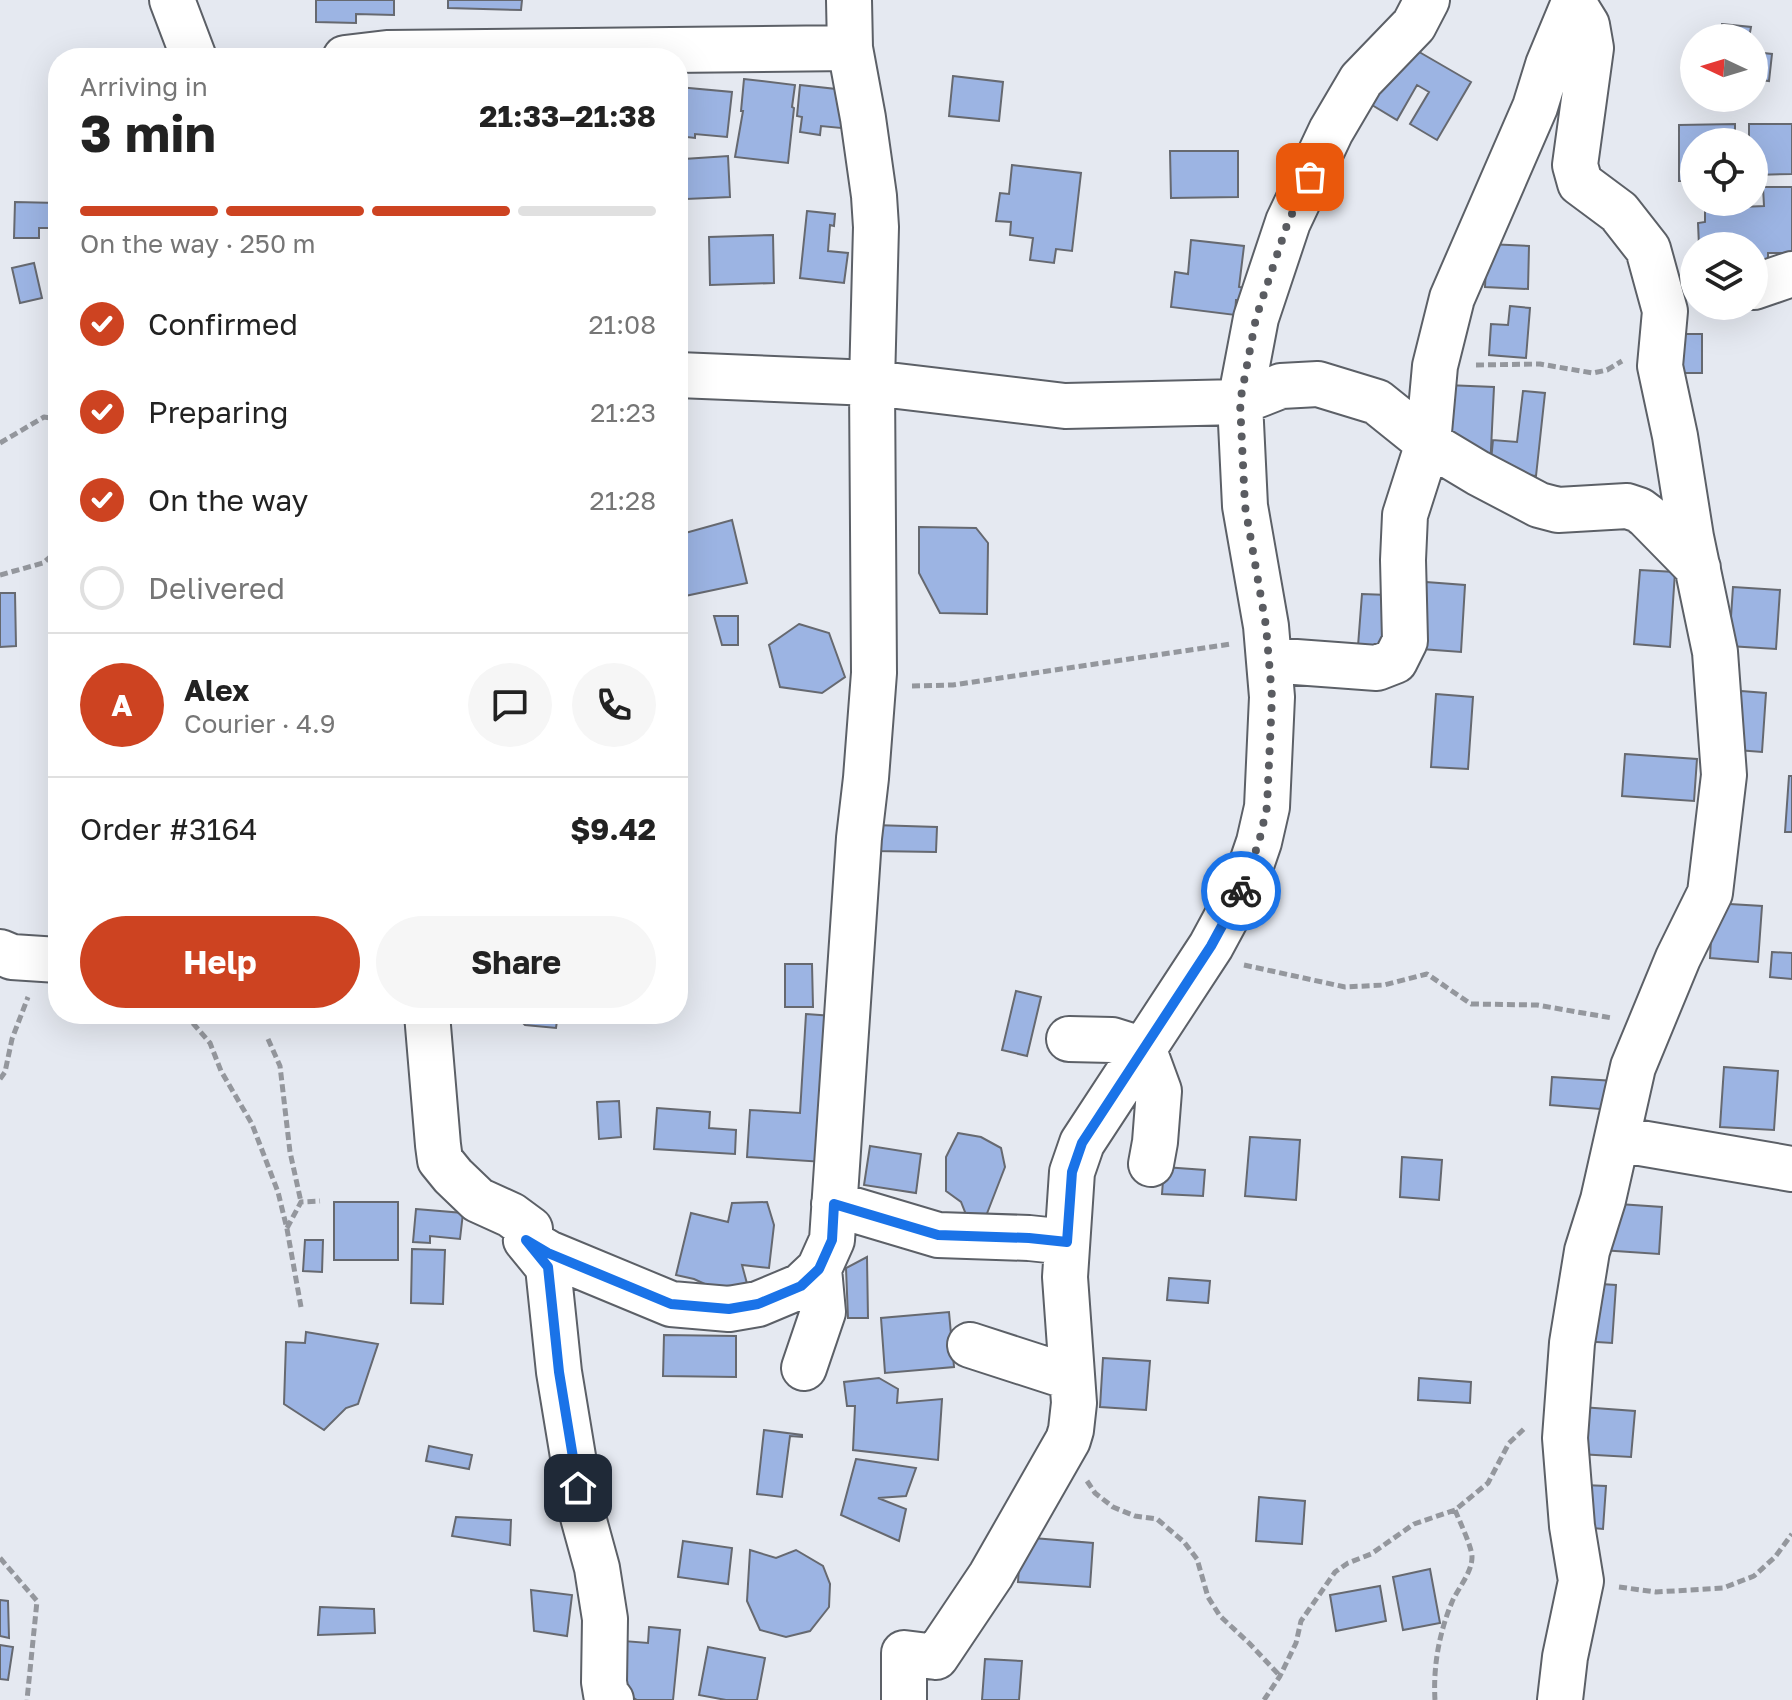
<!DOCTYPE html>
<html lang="en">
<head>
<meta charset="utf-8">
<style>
	body { margin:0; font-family:"Golos Text",sans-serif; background:#f6f6f6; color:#222; height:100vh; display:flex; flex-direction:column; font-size:30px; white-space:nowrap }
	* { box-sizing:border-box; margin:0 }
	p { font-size:26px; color:#767676 }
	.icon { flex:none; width:44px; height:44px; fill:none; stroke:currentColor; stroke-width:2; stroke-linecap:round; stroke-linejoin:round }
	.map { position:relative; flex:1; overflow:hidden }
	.details { position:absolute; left:48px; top:48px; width:640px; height:976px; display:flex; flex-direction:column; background:#fff; border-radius:32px; box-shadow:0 8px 32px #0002 }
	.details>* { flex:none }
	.needle { width:52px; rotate:274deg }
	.buttons { position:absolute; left:1680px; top:24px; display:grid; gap:16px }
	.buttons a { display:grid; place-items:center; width:88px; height:88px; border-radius:50%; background:#fff; box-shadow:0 8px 32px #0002; font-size:40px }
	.pin { position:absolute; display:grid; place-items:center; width:68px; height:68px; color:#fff; margin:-34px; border-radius:16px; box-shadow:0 4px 12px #0006 }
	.courier { position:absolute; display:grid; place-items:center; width:80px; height:80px; margin:-40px; border:6px solid #1a73e8; border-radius:50%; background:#fff; color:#222; box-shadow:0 2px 10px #0007 }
	.summary em { font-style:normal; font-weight:700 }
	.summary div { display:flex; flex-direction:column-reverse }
	.summary { display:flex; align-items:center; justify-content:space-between; height:136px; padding:0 32px }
	h1 { font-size:52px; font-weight:700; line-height:60px }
	.bar { display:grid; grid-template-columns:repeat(4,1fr); gap:12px 8px; align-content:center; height:96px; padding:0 32px }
	.bar i { height:10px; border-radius:6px; background:#e0e0e0 }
	.bar .selected { background:#cd4321 }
	.bar p { grid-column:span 4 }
	.line { display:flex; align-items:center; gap:20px; padding:0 32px; border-top:2px solid #e0e0e0 }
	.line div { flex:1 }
	.round { display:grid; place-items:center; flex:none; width:84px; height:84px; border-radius:42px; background:#f6f6f6 }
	ol { padding:0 32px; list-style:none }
	li { display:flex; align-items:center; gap:24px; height:88px }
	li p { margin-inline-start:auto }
	li .icon { padding:8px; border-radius:50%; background:#cd4321; color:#fff; stroke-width:4 }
	li:last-child { color:#767676 }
	li i { width:44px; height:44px; border:4px solid #e0e0e0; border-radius:50% }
	.action { display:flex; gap:16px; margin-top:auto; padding:16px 32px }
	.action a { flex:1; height:92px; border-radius:48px; background:#cd4321; color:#fff; font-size:32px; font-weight:700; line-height:92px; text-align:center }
	.action a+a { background:#f6f6f6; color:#222 }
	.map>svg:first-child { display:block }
</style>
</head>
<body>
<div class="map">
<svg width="1792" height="1700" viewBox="0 0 1792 1700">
	<rect width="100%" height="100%" fill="#e5e9f1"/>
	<path fill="#9cb4e3" stroke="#666970" stroke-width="2" d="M316,0H394V15L356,14V23L316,22Z
		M448,0H522L521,10L448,8Z
		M1722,24L1751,27L1749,38H1721Z
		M1402,42L1471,82L1437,140L1410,124L1429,92L1417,85L1397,120L1367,102Z
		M1754,52L1772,54L1769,81L1754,79Z
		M953,76L1003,82L999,121L949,116Z
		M744,79L795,85L792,107L794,108L788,163L735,157L743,111H741Z
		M800,85L845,90L841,128L821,126L820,135L800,132L802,117L797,116Z
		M678,87L732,92L727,137L695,134V138L678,136Z
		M1735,124V142H1694V181H1679V125Z
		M1749,124H1792V174L1754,175V142H1749Z
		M1170,151H1238V197L1171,198Z
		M728,156L730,197L686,199L684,159Z
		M1012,165L1081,173L1072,251L1056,249L1054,263L1030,260L1033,238L1010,235L1011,222L996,221L1000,193L1009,194Z
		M1763,187H1792V253H1768V267H1754V246H1699L1698,223L1705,222V202H1742V207L1764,206Z
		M15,202L58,203V228H39V238H14Z
		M807,211L835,214L834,226L830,225L828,251L848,253L844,283L800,278Z
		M773,235L774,283L710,285L709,237Z
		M1191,240L1244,246L1239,287L1247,288L1245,300H1236L1235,315L1171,307L1175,272L1188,274Z
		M1487,244L1529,246L1528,289L1485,287Z
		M34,263L42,298L20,303L12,268Z
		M1510,306L1530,308L1526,358L1489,355L1491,324L1508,325Z
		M1660,334H1702V373H1660Z
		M1446,385L1494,387L1490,470L1442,449Z
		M1523,391L1545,393L1536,476L1490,471L1493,440L1517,442Z
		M732,520L747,583L685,596L678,562V535Z
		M919,527L976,528L988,543L987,614L940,613L919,573Z
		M1640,570L1675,572L1670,647L1634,644Z
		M1426,582L1465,585L1461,652L1421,649Z
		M1733,587L1780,590L1776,649L1729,646Z
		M0,593H15L16,646L0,647Z
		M1362,594L1388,595L1384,647L1358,646Z
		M714,616H738V645H722Z
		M799,624L829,633L845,677L822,693L780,687L769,645Z
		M1741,691L1766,693L1762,752L1737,750Z
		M1436,694L1473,697L1468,769L1431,767Z
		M1625,754L1697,759L1694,801L1622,796Z
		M1789,776H1792V832H1785Z
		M874,825L937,827L936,852L874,851Z
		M1713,903L1762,906L1758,962L1710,958Z
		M1772,952L1792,953V979L1770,977Z
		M785,964H812L813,1007H785Z
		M1016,991L1041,997L1027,1056L1002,1050Z
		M514,1014H558L556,1028L525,1025Z
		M806,1014L833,1016L824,1162L747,1157L750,1110L800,1113Z
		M1724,1067L1778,1071L1774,1130L1720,1127Z
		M1552,1077L1615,1081L1613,1110L1550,1105Z
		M619,1101L621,1137L599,1139L597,1102Z
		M657,1108L710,1112L709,1128L736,1130L735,1154L654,1149Z
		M958,1133L981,1137L1001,1148L1005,1167L986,1216L969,1222L961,1202L946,1191V1157Z
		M1250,1137L1300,1140L1296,1200L1245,1196Z
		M870,1146L921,1154L916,1193L864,1185Z
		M1402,1157L1442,1160L1439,1200L1400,1197Z
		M1164,1167L1205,1170L1203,1196L1162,1194Z
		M334,1202H398V1260H334Z
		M767,1202L774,1225L769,1268L742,1265L749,1291L718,1290L694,1279L676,1275L691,1213L728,1222L732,1203Z
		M1604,1203L1662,1207L1659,1254L1601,1250Z
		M416,1209L463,1213L460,1239L430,1236V1243L413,1242Z
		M305,1240H323L322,1272L303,1271Z
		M412,1249L445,1250L443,1304L411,1303Z
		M867,1257L868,1318H848L846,1268Z
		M1169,1278L1210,1281L1208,1303L1167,1300Z
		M1585,1283L1616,1285L1612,1343L1581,1341Z
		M949,1312L954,1367L885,1373L881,1318Z
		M306,1332L378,1344L358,1404L346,1408L324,1430L284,1404L286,1342L305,1343Z
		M664,1335L736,1336V1377L663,1376Z
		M1103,1358L1150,1361L1146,1410L1100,1407Z
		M879,1378L898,1389L897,1403L942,1399L938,1460L853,1450L855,1406H847L844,1382Z
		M1419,1378L1471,1382L1470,1403L1418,1400Z
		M1581,1407L1635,1411L1631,1457L1578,1454Z
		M764,1430L802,1435V1437L790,1436L782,1497L757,1494Z
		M429,1446L472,1455L469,1469L426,1461Z
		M856,1459L916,1468L906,1496L878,1498L906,1509L899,1541L841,1515Z
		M1584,1485L1606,1486L1603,1529L1581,1527Z
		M1259,1497L1305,1501L1302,1544L1256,1541Z
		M456,1517L511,1520L510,1545L452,1536Z
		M1021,1537L1093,1543L1090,1587L1018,1582Z
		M683,1541L732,1548L728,1584L678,1577Z
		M750,1550L776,1558L796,1550L823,1566L830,1584L829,1607L810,1631L786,1637L760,1630L747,1601Z
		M1430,1569L1440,1623L1403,1630L1393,1577Z
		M1380,1586L1386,1621L1336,1631L1330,1595Z
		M531,1590L572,1595L567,1636L534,1631Z
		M0,1600L8,1601L9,1638L0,1636Z
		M320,1607L374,1609L375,1633L318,1635Z
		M649,1627L680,1630L673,1700H637L619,1689L624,1641L648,1643Z
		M0,1645L13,1647L8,1680L0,1679Z
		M708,1647L765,1658L757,1700H726L699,1695Z
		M985,1659L1022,1661L1019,1700H982Z"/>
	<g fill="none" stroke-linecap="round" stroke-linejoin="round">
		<g stroke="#5c6067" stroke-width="48">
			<path id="minor" d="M172,0L194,58
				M345,58L387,53L850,48
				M1754,287L1792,274
				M678,375L872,383L1065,406L1240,402L1281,386L1318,384L1377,402L1428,443L1478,473L1539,505L1558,510L1627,506L1639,510L1647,516L1698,568
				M1269,660L1377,668L1395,661L1405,641L1403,560L1405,515L1428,443L1435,366L1452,298L1535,107L1548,65L1575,0
				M0,952L12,957L58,960
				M427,1014L438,1145L440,1160L453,1176L478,1200L511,1215L530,1229L526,1240L548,1267L559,1372L583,1517L597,1568L605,1619L604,1682L606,1694L611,1700
				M1069,1039L1112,1040L1144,1050L1159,1091L1155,1142L1151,1164
				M1617,1139L1792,1169
				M834,1204L938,1235L1029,1238L1067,1242
				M526,1240L548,1253L671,1304L729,1309L758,1304L801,1286L819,1269L832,1240L859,838L866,778L874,673L872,383L876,227L874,196L863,118L850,48L849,0
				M970,1345L1072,1378
				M804,1368L823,1312L819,1269
				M904,1700V1653L936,1657L991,1575L1068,1440L1071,1430L1074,1403L1065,1277L1072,1172L1082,1143L1211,946L1245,883L1259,842L1267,807L1272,697L1266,626L1245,506L1240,402L1256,318L1288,222L1331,131L1361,80L1414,25L1427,0
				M1560,1700L1565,1657L1581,1581L1572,1526L1565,1438L1572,1343L1587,1251L1603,1200L1633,1067L1678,958L1710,893L1724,775L1715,652L1691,537L1675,436L1660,366L1665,311L1648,249L1619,212L1580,183L1575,165L1591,48L1587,25L1574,4"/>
		</g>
		<path stroke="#94979d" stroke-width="5" stroke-dasharray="8 4" stroke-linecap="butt" d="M1476,365L1540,364L1593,373L1607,370L1622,361
			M0,443L44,417L58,419
			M0,575L43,563L58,550
			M912,686L953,685L1231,644
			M1244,965L1345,987L1384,985L1427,974L1471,1004L1537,1005L1612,1018
			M185,1014L210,1043L221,1071L252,1124L278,1192L287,1229L301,1307
			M268,1039L280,1066L290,1152L301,1202
			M0,1079L5,1072L12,1039L28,997
			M287,1228L301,1202L320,1201
			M1087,1481L1095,1493L1113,1507L1135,1516L1157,1519L1184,1542L1197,1559L1208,1597L1220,1616L1249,1643L1280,1676
			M0,1558L37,1601L27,1700
			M1619,1587L1656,1592L1723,1588L1754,1576L1775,1557L1792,1534
			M1264,1700L1280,1676L1296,1643L1301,1621L1335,1572L1348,1563L1371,1554L1414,1524L1455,1510
			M1435,1700C1433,1667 1439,1633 1452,1602C1458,1588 1472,1573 1472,1557C1472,1547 1459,1520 1455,1510L1488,1483L1509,1443L1526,1427"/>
		<use href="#minor" stroke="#fff" stroke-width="44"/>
	</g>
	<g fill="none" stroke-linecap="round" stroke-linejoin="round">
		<path stroke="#5a5c61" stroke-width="8" stroke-dasharray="0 14.4" d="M1241,891L1259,842L1267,807L1272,697L1266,626L1245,506L1240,402L1256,318L1288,222L1310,177"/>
		<path stroke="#1a73e8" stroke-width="10" d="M578,1488L559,1372L548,1267L526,1240L548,1253L671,1304L729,1309L758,1304L801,1286L819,1269L832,1240L834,1204L938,1235L1029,1238L1067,1242L1072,1172L1082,1143L1211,946L1241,891"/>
	</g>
</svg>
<div class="buttons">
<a><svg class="needle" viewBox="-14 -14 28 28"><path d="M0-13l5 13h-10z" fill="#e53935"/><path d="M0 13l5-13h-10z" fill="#767676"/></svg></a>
<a><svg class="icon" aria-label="locate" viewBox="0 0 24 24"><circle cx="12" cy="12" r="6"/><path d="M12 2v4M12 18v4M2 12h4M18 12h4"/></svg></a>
<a><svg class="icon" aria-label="layers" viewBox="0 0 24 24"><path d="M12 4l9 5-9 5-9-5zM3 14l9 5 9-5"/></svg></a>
</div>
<div class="pin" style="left:1310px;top:177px;background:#ea580c"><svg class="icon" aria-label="bag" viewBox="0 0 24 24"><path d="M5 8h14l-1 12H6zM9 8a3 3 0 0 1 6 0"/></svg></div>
<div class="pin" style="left:578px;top:1488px;background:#1f2937"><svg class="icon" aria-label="home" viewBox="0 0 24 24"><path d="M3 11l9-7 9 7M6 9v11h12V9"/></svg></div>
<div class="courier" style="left:1241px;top:891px"><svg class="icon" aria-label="bike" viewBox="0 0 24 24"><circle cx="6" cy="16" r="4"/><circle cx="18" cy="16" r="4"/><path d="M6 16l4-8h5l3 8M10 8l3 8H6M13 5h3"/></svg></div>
<section class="details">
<div class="summary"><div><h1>3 min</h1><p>Arriving in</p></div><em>21:33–21:38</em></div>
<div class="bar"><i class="selected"></i><i class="selected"></i><i class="selected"></i><i></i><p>On the way · 250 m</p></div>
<ol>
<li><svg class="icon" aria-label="check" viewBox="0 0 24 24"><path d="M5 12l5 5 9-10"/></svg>Confirmed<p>21:08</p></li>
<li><svg class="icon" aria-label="check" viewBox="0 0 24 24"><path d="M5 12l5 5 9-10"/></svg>Preparing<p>21:23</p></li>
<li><svg class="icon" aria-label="check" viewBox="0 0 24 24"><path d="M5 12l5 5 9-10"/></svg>On the way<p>21:28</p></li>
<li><i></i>Delivered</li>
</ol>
<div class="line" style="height:144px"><b class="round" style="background:#cd4321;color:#fff">A</b><div><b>Alex</b><p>Courier · 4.9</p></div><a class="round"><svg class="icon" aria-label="chat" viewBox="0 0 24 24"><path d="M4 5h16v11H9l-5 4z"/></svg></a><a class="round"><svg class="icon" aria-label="phone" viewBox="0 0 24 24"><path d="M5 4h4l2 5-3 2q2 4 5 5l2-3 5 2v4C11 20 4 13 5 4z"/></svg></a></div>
<div class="line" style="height:104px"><div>Order #3164</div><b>$9.42</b></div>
<div class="action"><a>Help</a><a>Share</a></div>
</section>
</div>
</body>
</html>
